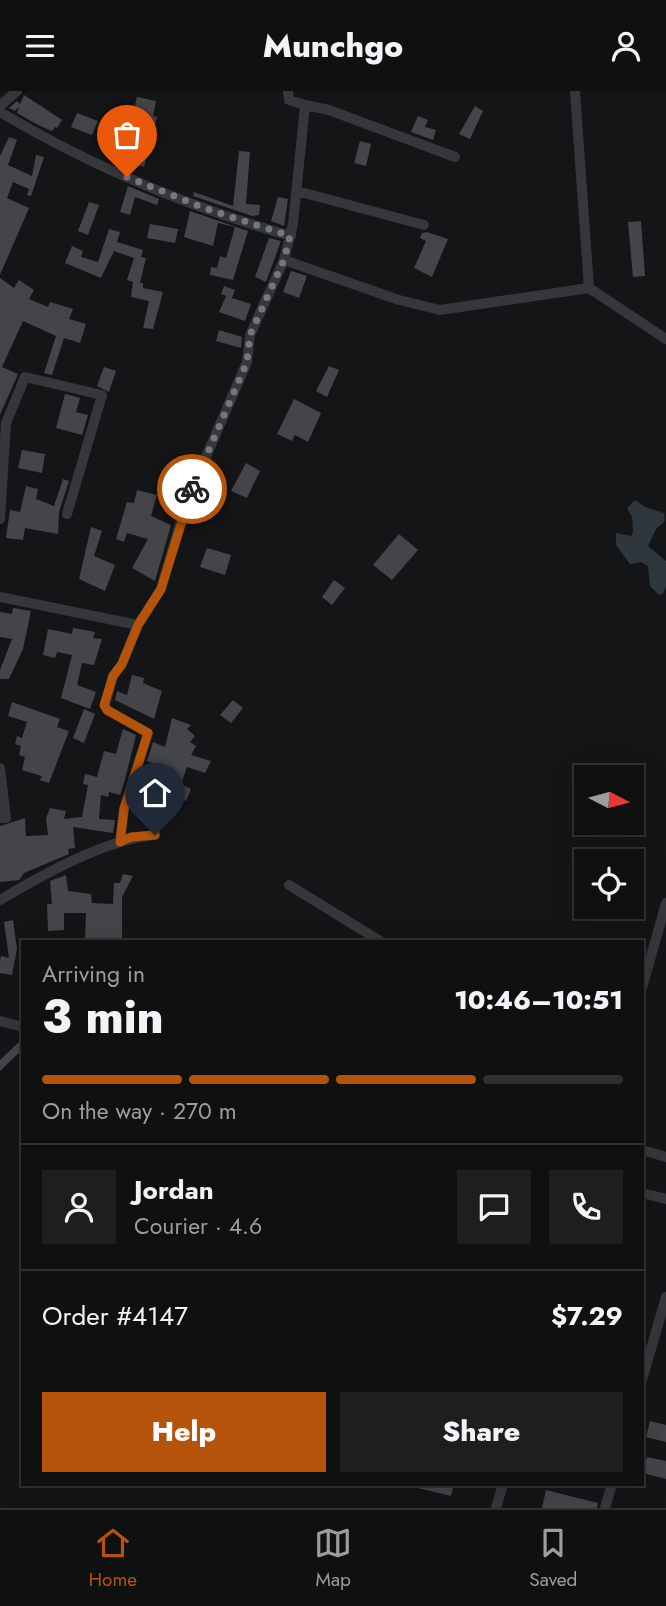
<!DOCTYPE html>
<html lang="en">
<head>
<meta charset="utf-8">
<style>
	body { margin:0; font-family:Jost,sans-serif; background:#1d1e1e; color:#f1f3f6; height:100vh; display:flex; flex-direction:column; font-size:26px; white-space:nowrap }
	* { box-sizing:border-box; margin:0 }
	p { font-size:23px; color:#9b9d9f }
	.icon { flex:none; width:38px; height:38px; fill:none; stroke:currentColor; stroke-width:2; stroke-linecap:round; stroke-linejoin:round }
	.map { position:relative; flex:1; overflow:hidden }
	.details { position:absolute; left:21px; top:849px; width:623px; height:546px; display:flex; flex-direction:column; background:#0f1010; border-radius:0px; box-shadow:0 7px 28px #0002,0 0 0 2px #2f3030 }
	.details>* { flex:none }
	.needle { width:46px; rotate:96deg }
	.fabs { position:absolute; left:574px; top:674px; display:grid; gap:14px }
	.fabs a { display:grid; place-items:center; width:70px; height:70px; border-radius:0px; background:#0f1010; box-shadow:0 7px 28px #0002,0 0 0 2px #2f3030; font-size:35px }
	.pin { position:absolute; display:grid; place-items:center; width:60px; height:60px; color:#fff; margin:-72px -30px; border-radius:50% 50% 50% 0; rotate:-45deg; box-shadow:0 0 7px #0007 }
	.pin .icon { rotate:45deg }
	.courier { position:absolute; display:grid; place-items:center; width:70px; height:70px; margin:-35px; border:5px solid #b45309; border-radius:50%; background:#fff; color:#222; box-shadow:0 2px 9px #0007 }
	.overview em { font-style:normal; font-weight:800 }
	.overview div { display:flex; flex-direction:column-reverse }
	.overview { display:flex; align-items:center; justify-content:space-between; height:119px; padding:0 21px }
	h1 { font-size:46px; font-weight:800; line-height:52px }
	.bar { display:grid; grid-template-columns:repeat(4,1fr); gap:10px 7px; align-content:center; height:84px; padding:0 21px }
	.bar i { height:9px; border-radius:5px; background:#2f3030 }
	.bar .current { background:#b45309 }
	.bar p { grid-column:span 4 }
	.line { display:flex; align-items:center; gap:18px; padding:0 21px; border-top:2px solid #2f3030 }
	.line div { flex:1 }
	.round { display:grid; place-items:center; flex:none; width:74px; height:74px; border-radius:0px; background:#1d1e1e }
	.action { display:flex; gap:14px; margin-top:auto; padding:14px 21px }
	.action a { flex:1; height:80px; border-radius:0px; background:#b45309; color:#fff; font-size:28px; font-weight:800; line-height:80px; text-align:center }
	.action a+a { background:#1d1e1e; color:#f1f3f6 }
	header { display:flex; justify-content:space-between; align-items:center; height:91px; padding:0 21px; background:#0f1010; font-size:32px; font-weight:800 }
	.tabs { display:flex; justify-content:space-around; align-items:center; height:98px; border-top:2px solid #2f3030; background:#0f1010; font-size:19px; color:#9b9d9f }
	.tabs a { display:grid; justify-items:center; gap:4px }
	.tabs .current { color:#b45309 }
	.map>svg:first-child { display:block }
</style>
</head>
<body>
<header><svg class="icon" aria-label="menu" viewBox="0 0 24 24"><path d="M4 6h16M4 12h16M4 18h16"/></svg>Munchgo<svg class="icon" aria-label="person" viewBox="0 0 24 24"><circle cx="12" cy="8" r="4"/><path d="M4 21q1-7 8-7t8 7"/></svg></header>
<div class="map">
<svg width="666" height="1417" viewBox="0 0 666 1417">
	<rect width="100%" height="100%" fill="#141516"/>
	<path fill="#2d373c" d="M635,409L645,416L664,422L665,430L656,438L648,455L666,470V495L663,503L659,504L650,495L648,475L641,471L630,473L616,454V442L631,445L633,441L632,426L627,417Z"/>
	<path fill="#434549" d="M24,4L62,29L57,37L55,36L52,40L38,34L17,22L19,16L15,20L9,17L17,10L20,13Z
		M137,6L156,10L153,25L157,26L144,76L135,73L139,63L127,61L139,23L133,22Z
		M475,15L483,20L470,48L459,43Z
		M77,22L98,30L92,44L71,36Z
		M418,25L428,29L425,36L436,39L433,49L411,41Z
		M9,46L17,49L8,74L32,85L36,64L44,66L31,105L27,104L29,98L13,91L7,107L29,117L0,184V65Z
		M360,50L371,53L366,75L354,72Z
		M239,60L250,61L246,113L260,114L259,124L252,125L193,105L194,101L233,115Z
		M128,95L159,108L157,114L135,106L130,124L120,121Z
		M278,106L288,108L284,135L271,130Z
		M89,111L99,114L88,144L78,140Z
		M190,120L248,140L233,189L210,184L211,176L217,177L220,165L226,167L235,136L218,132L213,155L184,146Z
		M641,130L645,185L633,186L628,131Z
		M150,133L178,138L175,152L147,147Z
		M109,138L120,141L117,151L143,159L141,166L146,167L140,192H143V197L163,201L153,238L143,237L149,210L131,206L133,191L127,189L134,167L114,160L101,187L65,172L72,155L83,160L81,166L98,171Z
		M427,141L448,148L432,186L414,177L426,150L420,147L422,142Z
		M269,147L281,150L266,191L255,186Z
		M291,180L307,185L299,207L283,201Z
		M0,187L14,197L19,189L34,199L29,208L48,216L50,211L73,218L69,228L86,233L80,252L64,247L52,284L44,282L56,245L23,230L2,276L18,283L0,324Z
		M224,195L235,199L232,207L251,213L245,230L219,221L226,205L229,206L221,203Z
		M219,239L242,246L241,257L216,250Z
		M329,275L339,279L327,306L316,300Z
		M104,276L116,280L109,301L97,295Z
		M65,303L80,307L76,321L88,324L82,344L56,337Z
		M294,308L321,322L308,351L295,344L292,350L277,343Z
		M22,359L45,363L42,382L18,377Z
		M246,372L260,380L247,407L231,400Z
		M63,388L69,390L59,421L58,443L25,437L23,449L6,447L10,419L20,421L26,395L38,398L36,408L54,415Z
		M137,399L157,404L151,425L171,434L155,490L132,477L148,448L127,442L124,451L116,448L127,411L134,412Z
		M91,436L102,440L94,465L115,474L105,500L79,488Z
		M399,443L418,459L392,489L373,474Z
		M207,457L231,464L225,484L200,476Z
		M334,489L345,497L332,514L322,506Z
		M13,517L31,520L23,558L9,588H0V579L12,548L0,546V521L12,523Z
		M73,537L95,541L93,547L102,548L94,574L82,572L77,594L96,601L90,618L61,607L72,564L57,561L55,567L43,564L48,538L72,543Z
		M132,584L144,587L143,592L162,600L154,628L115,609L117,600L127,604Z
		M233,609L243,617L231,632L220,624Z
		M12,611L60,628L57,636L69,640L49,692L40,689L42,685L22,679L25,666L19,664L21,655L15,653L17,645L22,647L27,631L8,625Z
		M84,618L95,623L84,652L73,647Z
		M172,627L191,634L187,638L195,645L190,651L196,655L191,664L211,670L205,682L187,676L181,693L191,698L186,710L179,707L162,729L145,716L147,705L143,704L147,688L153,690L159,675L147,670L153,651L165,656Z
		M123,638L136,644L124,693L120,704L109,701L108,706L101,704L99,728L115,729L113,742L73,736L75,757L68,758L69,763L24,782L19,789L0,791V735L25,727L26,745L48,744L46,727L50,717L66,720L64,728L82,726L88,694L83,693L85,683L97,686L104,660L116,663Z
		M123,783L133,785L122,806V850L85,848L86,822H64V839L48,840L47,813H52L50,790L66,784L68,800L91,803L92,812L113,813L114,792H120Z
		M13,829L17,858L12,884L0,882V870L1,865L9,867L4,831Z
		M23,947V958L0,980V969Z
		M650,1330L666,1334V1351L646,1346Z
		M647,1366L666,1370V1388L643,1382Z
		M415,1393H454L451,1405L414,1396Z
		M546,1399L598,1412L597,1417H542Z"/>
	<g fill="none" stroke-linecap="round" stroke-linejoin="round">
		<path stroke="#35373b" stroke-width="10" d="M288,0L289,9L305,14L293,133L284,169L399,209L440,219L589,197L666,248
			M575,0L589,197
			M305,14L329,19L455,66
			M0,15L17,0
			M0,21C92,76 188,116 291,145
			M297,100L424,134
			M0,428L6,332L25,286L102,304L67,423
			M0,506L138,534
			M0,677L6,727H0
			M120,751L124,718L148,642L107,619L105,614L113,585L122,573L138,534L161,498L186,412L247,271L250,244L284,169
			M289,794L380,850
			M0,809C42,784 106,748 155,744
			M642,897L666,812
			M0,930L23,936
			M642,1059L666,1066
			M642,1102L666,1108
			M642,1289L666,1206
			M496,1417L503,1393
			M605,1417L612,1393"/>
	</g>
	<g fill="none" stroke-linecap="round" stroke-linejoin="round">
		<path stroke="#73787f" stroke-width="7" stroke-dasharray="0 12.6" d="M127,86L204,117L290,145L284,169L250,244L247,271L192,398"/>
		<path stroke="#b45309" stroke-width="9" d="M155,744L131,746L120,751L124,718L148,642L107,619L104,614L113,585L122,573L138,534L161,498L192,398"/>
	</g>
</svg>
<div class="fabs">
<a><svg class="needle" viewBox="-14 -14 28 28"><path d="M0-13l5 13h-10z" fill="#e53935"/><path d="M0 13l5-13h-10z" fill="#9b9d9f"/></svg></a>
<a><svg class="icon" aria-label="locate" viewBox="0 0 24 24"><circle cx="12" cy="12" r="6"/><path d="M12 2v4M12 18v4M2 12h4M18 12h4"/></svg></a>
</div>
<div class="pin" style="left:127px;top:86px;background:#ea580c"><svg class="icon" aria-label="bag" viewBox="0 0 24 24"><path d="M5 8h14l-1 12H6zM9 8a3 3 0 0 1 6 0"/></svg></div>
<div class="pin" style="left:155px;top:744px;background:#1f2937"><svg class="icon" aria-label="home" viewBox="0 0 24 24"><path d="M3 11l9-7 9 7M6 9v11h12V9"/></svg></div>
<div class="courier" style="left:192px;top:398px"><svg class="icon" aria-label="bike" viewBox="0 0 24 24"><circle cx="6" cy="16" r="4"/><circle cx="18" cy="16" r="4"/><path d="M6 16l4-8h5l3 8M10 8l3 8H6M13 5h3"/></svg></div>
<section class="details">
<div class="overview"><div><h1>3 min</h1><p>Arriving in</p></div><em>10:46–10:51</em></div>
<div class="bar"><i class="current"></i><i class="current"></i><i class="current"></i><i></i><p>On the way · 270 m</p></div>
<div class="line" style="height:126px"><a class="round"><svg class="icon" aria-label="person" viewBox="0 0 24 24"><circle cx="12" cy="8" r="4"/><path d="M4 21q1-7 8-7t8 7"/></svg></a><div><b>Jordan</b><p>Courier · 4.6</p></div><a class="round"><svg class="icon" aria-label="chat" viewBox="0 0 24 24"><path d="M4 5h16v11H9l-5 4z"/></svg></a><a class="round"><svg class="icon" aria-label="phone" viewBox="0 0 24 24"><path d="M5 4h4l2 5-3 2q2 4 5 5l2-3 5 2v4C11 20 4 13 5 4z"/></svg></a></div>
<div class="line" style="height:91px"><div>Order #4147</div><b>$7.29</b></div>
<div class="action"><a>Help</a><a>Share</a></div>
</section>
</div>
<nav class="tabs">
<a class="current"><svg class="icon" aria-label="home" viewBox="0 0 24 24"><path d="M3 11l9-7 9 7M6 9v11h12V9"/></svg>Home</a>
<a><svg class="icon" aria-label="map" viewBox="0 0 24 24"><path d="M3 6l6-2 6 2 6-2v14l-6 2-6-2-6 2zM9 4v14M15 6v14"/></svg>Map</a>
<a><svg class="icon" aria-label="saved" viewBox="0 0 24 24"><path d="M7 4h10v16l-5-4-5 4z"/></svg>Saved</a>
</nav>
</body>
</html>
